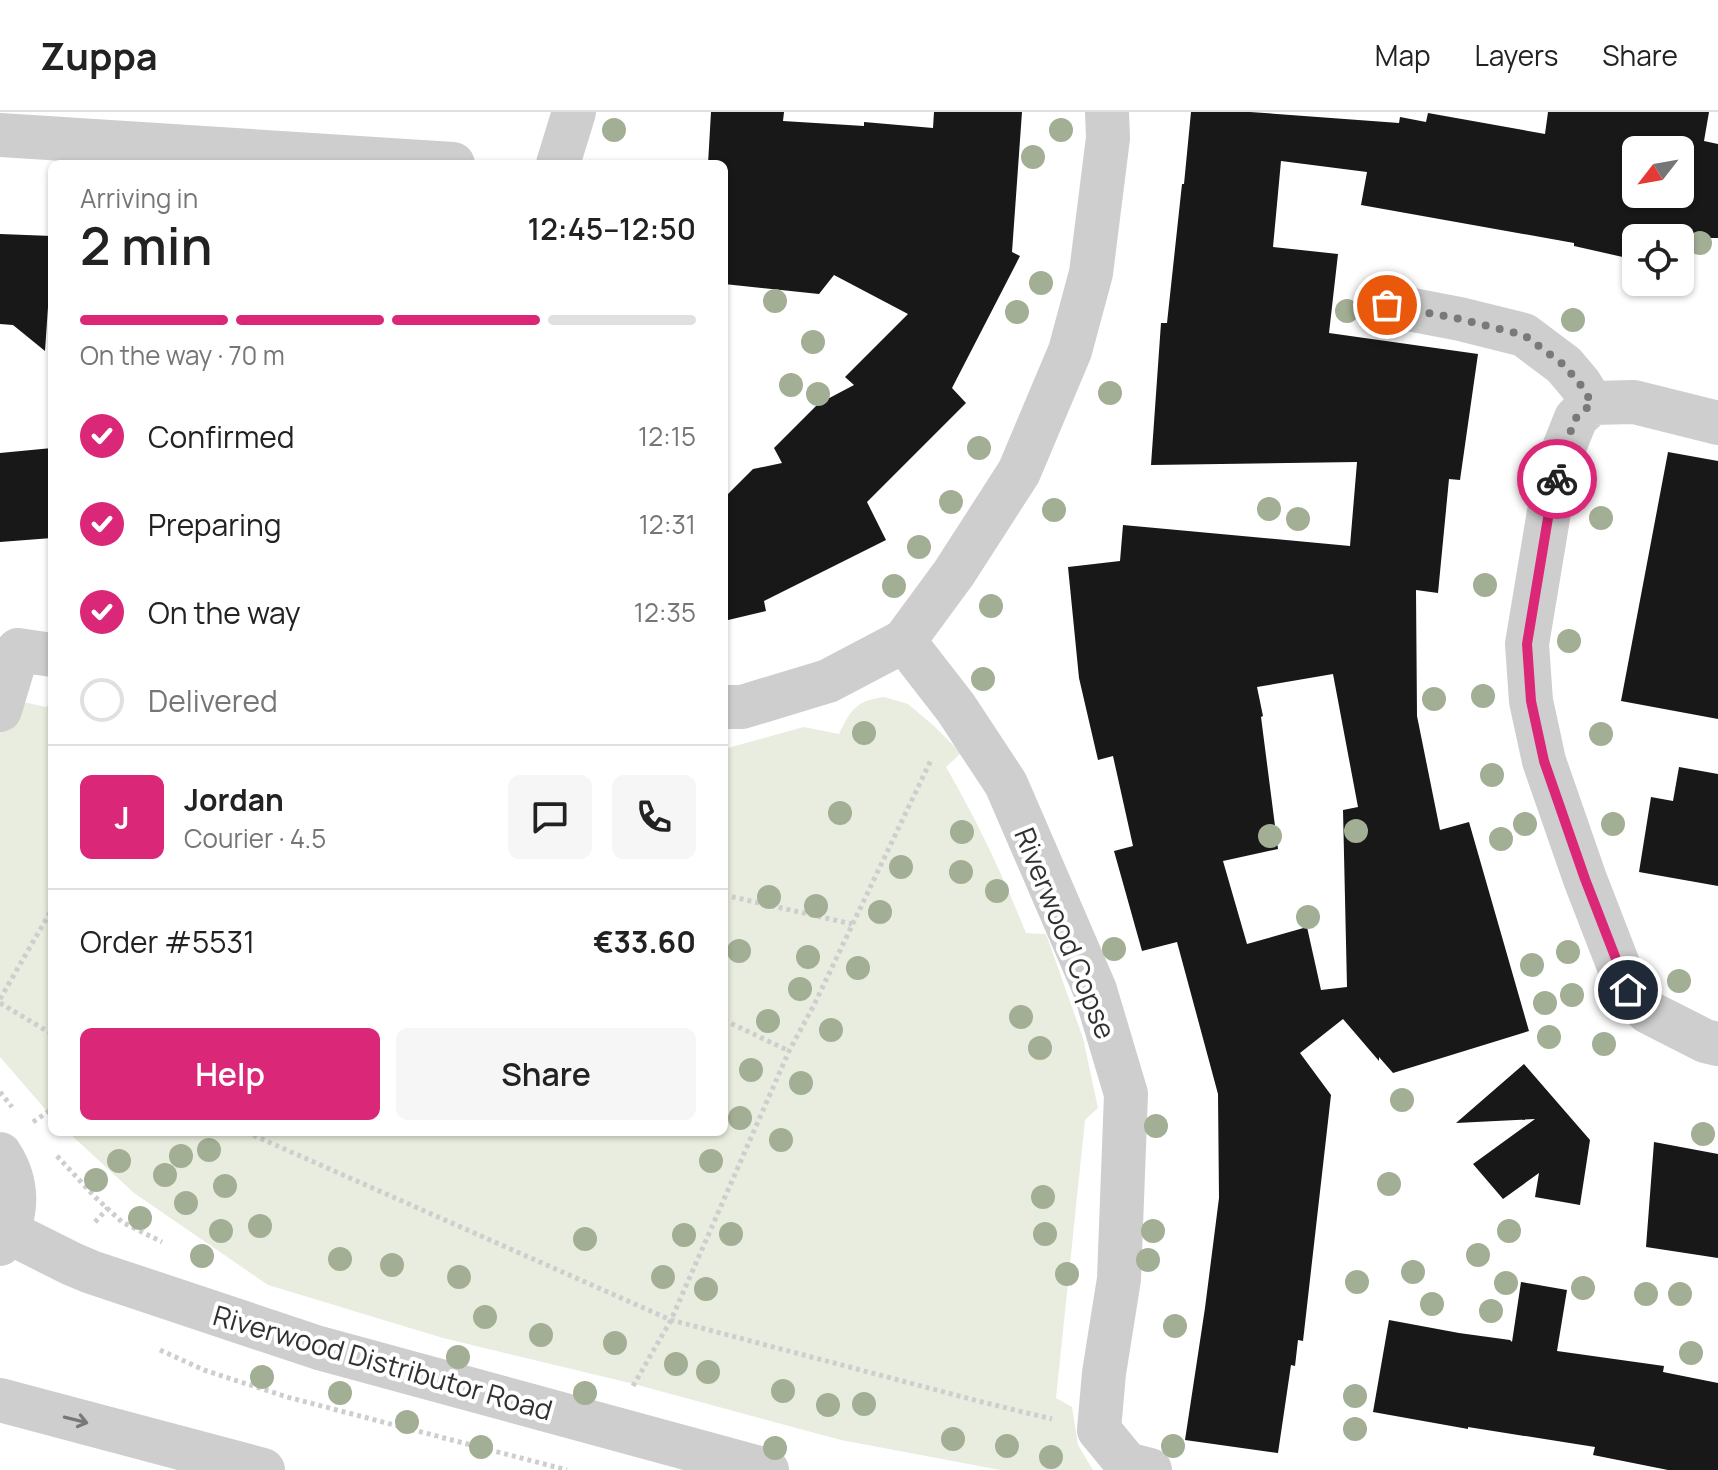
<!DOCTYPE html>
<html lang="en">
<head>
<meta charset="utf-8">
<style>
	body { margin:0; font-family:Manrope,sans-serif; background:#f6f6f6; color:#222; height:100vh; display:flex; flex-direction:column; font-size:30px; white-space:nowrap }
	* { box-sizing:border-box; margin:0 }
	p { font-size:26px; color:#767676 }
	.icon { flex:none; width:44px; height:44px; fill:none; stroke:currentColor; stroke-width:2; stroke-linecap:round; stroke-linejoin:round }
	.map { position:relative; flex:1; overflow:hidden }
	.drawer { position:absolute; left:48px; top:48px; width:680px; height:976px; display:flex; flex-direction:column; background:#fff; border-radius:12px; box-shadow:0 2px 6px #0004 }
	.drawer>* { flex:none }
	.needle { width:52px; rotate:239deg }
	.fabs { position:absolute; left:1622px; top:24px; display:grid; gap:16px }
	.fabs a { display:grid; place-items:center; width:72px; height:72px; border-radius:12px; background:#fff; box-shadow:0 2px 6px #0004; font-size:40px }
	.pin { position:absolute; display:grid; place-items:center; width:68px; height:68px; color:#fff; margin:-34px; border:4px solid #fff; border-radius:50%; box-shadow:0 2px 8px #0007 }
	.courier { position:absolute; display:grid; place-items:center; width:80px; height:80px; margin:-40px; border:6px solid #db2777; border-radius:50%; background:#fff; color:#222; box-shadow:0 2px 10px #0007 }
	.summary em { font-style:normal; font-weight:600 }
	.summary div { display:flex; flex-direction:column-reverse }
	.summary { display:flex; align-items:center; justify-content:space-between; height:136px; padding:0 32px }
	h1 { font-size:52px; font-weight:600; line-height:60px }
	.bar { display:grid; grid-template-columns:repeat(4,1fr); gap:12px 8px; align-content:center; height:96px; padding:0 32px }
	.bar i { height:10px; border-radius:6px; background:#e0e0e0 }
	.bar .active { background:#db2777 }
	.bar p { grid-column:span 4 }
	.line { display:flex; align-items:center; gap:20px; padding:0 32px; border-top:2px solid #e0e0e0 }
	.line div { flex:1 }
	.round { display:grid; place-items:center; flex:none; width:84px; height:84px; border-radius:12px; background:#f6f6f6 }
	ol { padding:0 32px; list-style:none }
	li { display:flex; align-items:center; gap:24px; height:88px }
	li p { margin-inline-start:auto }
	li .icon { padding:8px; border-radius:50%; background:#db2777; color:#fff; stroke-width:4 }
	li:last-child { color:#767676 }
	li i { width:44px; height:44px; border:4px solid #e0e0e0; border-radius:50% }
	.action { display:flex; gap:16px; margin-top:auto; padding:16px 32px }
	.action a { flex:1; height:92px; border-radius:12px; background:#db2777; color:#fff; font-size:32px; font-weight:600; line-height:92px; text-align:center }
	.action a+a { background:#f6f6f6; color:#222 }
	header { display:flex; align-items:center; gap:48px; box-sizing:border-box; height:112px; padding:0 40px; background:#fff; border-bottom:2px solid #e0e0e0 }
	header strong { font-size:38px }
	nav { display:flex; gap:44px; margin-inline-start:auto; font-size:28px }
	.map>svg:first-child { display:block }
</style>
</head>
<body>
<header>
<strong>Zuppa</strong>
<nav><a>Map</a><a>Layers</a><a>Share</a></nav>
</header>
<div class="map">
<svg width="1718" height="1358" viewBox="0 0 1718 1358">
	<rect width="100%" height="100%" fill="#fff"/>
	<path fill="#e8eddf" d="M0,585L46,595L52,589V1005L0,945Z
		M884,585L908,592L934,614L961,641L946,655C977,708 1003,764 1026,821L1046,822L1083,926L1098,996L1085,1008L1056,1286L1072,1295L1078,1333L1093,1358H1000L841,1328L634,1272L443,1226L268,1173L134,1081L68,1020H724V637L804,615L839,622C851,597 856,589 884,585Z"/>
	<path fill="#181818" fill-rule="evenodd" d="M711,0H784L783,9L864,14V10L933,16L934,0H1022L1012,140L1020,144L952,276L966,291L867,390L886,428L764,489L766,499L724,509V386L753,357L782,351L774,336L818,292L854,273L845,265L908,202L834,163L819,182L724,172V52H708Z
		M1191,0H1250L1399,11L1400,5L1426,10L1428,1L1545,22L1548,0H1709L1704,29L1718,32V126H1636V148L1574,134V131L1361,93L1367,60L1281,49L1273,135L1338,142L1329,221L1478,242L1460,368L1449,367L1438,481L1416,478L1417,604L1440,718L1469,710L1529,919L1393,961L1379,945V949L1343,907L1300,941L1331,983L1303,1229L1298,1228L1295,1254L1291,1253L1278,1341L1185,1328L1205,1196L1219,1086L1218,982L1177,830L1142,839L1114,739L1133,734L1113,644L1098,648L1079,566L1068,455L1120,449L1123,413L1350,434L1357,350L1151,353L1161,211H1167L1182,72H1184ZM1636,38H1680V82H1636ZM1333,562L1358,695L1343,698L1347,875L1321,878L1307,815L1247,832L1223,749L1278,737L1261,605L1263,604L1257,575Z
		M0,122L52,124V196L48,195L45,239L13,213L0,212Z
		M52,336V426L0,430V341Z
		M1668,340L1718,349V607L1621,589Z
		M1679,655L1718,662V774L1639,760L1651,685L1673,689Z
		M1524,952L1590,1028L1580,1093L1535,1085L1539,1061L1503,1087L1473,1052L1535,1007L1456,1011Z
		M1654,1030L1718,1042V1146L1646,1135Z
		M1521,1170L1567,1178L1557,1239L1664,1254L1663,1260L1718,1271V1358H1668L1593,1343L1595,1335L1468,1315V1317L1373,1300L1389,1208L1459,1221L1510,1228L1512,1230Z"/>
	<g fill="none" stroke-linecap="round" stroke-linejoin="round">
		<path stroke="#cecece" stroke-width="5" stroke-dasharray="4 4" stroke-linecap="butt" d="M724,783L852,812
			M0,887L52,797
			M0,891L52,922
			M724,908L789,939
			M0,980L12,995
			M33,1010L52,997
			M246,1020L671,1208L982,1290L1052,1307
			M57,1044L95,1085L122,1110L162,1130
			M95,1110L108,1096
			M160,1238L204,1258L287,1285L567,1358
			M633,1274L671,1208L789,939L815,891L931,648"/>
		<path stroke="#cecece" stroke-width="44" d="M0,23L453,52
			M558,52L574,0
			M1387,193L1460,207L1524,223L1564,253L1580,272L1592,291
			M1718,311L1634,290L1592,291L1576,306L1564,336L1549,400L1527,532L1531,589L1544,649L1585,767L1628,878L1648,900L1705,929L1718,932
			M904,529L956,596L1006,672L1095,878L1126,982L1119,1167L1104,1261L1099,1318L1127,1352L1150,1358
			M724,595H742L828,569L904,529L954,461L1019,360L1070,239L1091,161L1108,26L1107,0
			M0,598L18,538L52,543
			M0,1042C19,1071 19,1103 0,1132
			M8,1120L72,1152L91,1160L319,1236L767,1358
			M0,1288L263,1358"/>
	</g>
	<g fill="#a3af94">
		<circle cx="614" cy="18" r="12"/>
		<circle cx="1061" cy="18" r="12"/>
		<circle cx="1033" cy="45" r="12"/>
		<circle cx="1700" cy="131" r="12"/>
		<circle cx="1041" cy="171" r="12"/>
		<circle cx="775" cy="189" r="12"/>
		<circle cx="1347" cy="199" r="12"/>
		<circle cx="1017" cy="200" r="12"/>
		<circle cx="1573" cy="208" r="12"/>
		<circle cx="813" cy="230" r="12"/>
		<circle cx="791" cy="273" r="12"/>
		<circle cx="1110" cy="281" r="12"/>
		<circle cx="818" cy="282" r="12"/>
		<circle cx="979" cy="336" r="12"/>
		<circle cx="951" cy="390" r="12"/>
		<circle cx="1269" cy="397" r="12"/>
		<circle cx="1054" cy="398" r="12"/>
		<circle cx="1601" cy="406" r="12"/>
		<circle cx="1298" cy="407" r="12"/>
		<circle cx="919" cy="435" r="12"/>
		<circle cx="1485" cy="473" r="12"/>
		<circle cx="894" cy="474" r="12"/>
		<circle cx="991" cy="494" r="12"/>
		<circle cx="1569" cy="529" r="12"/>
		<circle cx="983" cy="567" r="12"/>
		<circle cx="1483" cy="584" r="12"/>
		<circle cx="1434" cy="587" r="12"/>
		<circle cx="864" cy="621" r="12"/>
		<circle cx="1601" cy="622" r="12"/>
		<circle cx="1492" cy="663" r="12"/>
		<circle cx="840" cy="701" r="12"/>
		<circle cx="1525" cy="712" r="12"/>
		<circle cx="1613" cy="712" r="12"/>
		<circle cx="1356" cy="719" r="12"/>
		<circle cx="962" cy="720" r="12"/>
		<circle cx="1270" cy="724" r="12"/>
		<circle cx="1501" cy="727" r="12"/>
		<circle cx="901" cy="755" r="12"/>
		<circle cx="961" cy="760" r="12"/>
		<circle cx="997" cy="779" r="12"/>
		<circle cx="769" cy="785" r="12"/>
		<circle cx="816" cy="794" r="12"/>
		<circle cx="880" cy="800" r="12"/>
		<circle cx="1308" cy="805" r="12"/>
		<circle cx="1114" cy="837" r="12"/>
		<circle cx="739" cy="839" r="12"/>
		<circle cx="1568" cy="840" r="12"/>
		<circle cx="808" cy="845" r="12"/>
		<circle cx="1532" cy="853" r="12"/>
		<circle cx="858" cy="856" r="12"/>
		<circle cx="1679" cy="869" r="12"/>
		<circle cx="800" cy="877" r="12"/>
		<circle cx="1572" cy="883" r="12"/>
		<circle cx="1545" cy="891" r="12"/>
		<circle cx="1021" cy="905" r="12"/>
		<circle cx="768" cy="909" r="12"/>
		<circle cx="831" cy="918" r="12"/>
		<circle cx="1549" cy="925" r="12"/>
		<circle cx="1604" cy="932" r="12"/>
		<circle cx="1040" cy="936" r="12"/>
		<circle cx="751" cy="958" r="12"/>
		<circle cx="801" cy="971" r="12"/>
		<circle cx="1402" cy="988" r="12"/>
		<circle cx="740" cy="1006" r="12"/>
		<circle cx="1156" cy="1014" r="12"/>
		<circle cx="1703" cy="1022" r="12"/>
		<circle cx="781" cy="1028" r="12"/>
		<circle cx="209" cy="1038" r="12"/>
		<circle cx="181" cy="1044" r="12"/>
		<circle cx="119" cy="1049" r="12"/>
		<circle cx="711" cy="1049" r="12"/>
		<circle cx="165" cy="1063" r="12"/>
		<circle cx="96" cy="1068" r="12"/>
		<circle cx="1389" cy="1072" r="12"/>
		<circle cx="225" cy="1074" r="12"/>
		<circle cx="1043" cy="1085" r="12"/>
		<circle cx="186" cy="1091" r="12"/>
		<circle cx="140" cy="1106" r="12"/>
		<circle cx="260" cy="1114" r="12"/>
		<circle cx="221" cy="1119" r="12"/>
		<circle cx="1153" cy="1119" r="12"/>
		<circle cx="1509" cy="1119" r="12"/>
		<circle cx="731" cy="1122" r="12"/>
		<circle cx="1045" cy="1122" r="12"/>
		<circle cx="684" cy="1123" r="12"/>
		<circle cx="585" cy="1127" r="12"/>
		<circle cx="1478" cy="1143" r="12"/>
		<circle cx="202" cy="1144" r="12"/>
		<circle cx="340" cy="1147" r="12"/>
		<circle cx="1148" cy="1148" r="12"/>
		<circle cx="392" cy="1153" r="12"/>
		<circle cx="1413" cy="1160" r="12"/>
		<circle cx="1067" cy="1162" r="12"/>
		<circle cx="459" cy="1165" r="12"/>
		<circle cx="663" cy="1165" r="12"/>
		<circle cx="1357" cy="1170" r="12"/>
		<circle cx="1506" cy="1171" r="12"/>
		<circle cx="1583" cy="1176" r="12"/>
		<circle cx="706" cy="1177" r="12"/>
		<circle cx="1646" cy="1182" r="12"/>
		<circle cx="1680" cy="1182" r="12"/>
		<circle cx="1432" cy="1192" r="12"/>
		<circle cx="1491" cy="1199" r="12"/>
		<circle cx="485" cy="1205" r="12"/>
		<circle cx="1175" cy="1214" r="12"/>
		<circle cx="541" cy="1223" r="12"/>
		<circle cx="615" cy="1231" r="12"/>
		<circle cx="1691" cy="1241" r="12"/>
		<circle cx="458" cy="1245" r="12"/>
		<circle cx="676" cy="1252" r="12"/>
		<circle cx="708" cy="1260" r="12"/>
		<circle cx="262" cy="1265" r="12"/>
		<circle cx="783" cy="1279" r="12"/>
		<circle cx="340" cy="1281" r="12"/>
		<circle cx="585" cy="1281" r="12"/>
		<circle cx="1355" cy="1284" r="12"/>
		<circle cx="864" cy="1292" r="12"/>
		<circle cx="828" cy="1293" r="12"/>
		<circle cx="407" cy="1310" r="12"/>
		<circle cx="1355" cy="1317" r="12"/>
		<circle cx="953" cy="1327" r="12"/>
		<circle cx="1007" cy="1334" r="12"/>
		<circle cx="1173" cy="1334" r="12"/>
		<circle cx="481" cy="1335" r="12"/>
		<circle cx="775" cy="1336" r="12"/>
		<circle cx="1051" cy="1345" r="12"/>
	</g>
	<defs><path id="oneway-shaft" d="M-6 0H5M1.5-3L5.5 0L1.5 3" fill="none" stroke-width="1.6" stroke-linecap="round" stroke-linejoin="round" transform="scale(2)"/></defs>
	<use stroke="#787878" href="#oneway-shaft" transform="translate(76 1308) rotate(14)"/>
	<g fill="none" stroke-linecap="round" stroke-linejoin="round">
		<path stroke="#797979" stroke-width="8" stroke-dasharray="0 14.4" d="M1387,193L1460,207L1524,223L1564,253L1580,272L1592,291L1576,306L1564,336L1557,367"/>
		<path stroke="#db2777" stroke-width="10" d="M1557,367L1549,400L1527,532L1531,589L1544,649L1585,767L1628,878"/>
	</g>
	<g text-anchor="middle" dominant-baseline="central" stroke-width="8" stroke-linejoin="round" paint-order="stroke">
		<g font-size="28" fill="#313131" stroke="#fff">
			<text transform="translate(1066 821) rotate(68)">Riverwood Copse</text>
			<text transform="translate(383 1250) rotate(16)">Riverwood Distributor Road</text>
		</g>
	</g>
</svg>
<div class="fabs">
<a><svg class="needle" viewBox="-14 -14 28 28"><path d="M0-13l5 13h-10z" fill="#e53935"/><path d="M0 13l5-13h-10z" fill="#767676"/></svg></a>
<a><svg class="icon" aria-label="locate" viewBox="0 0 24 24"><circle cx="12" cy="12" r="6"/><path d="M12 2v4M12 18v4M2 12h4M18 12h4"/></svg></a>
</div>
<div class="pin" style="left:1387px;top:193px;background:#ea580c"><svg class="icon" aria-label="bag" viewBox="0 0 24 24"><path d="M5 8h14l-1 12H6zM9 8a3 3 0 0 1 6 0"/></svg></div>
<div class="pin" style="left:1628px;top:878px;background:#1f2937"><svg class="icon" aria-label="home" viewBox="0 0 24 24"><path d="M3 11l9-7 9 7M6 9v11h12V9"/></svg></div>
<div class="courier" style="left:1557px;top:367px"><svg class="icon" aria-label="bike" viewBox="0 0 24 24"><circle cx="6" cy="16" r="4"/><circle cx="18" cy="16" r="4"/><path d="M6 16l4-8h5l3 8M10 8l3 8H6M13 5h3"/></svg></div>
<section class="drawer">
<div class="summary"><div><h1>2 min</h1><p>Arriving in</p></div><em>12:45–12:50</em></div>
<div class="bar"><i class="active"></i><i class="active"></i><i class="active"></i><i></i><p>On the way · 70 m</p></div>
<ol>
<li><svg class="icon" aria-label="check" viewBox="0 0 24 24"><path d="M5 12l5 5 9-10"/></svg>Confirmed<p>12:15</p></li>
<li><svg class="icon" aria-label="check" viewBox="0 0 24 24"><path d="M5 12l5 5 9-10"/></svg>Preparing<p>12:31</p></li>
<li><svg class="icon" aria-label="check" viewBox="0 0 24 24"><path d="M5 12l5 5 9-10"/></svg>On the way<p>12:35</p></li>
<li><i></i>Delivered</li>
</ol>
<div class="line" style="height:144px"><b class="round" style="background:#db2777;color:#fff">J</b><div><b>Jordan</b><p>Courier · 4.5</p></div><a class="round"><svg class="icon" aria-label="chat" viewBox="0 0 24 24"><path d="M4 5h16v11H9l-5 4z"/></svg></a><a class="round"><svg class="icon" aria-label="phone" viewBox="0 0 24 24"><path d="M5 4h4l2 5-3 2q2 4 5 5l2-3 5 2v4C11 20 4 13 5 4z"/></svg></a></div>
<div class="line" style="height:104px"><div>Order #5531</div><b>€33.60</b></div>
<div class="action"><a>Help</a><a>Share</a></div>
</section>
</div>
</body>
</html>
